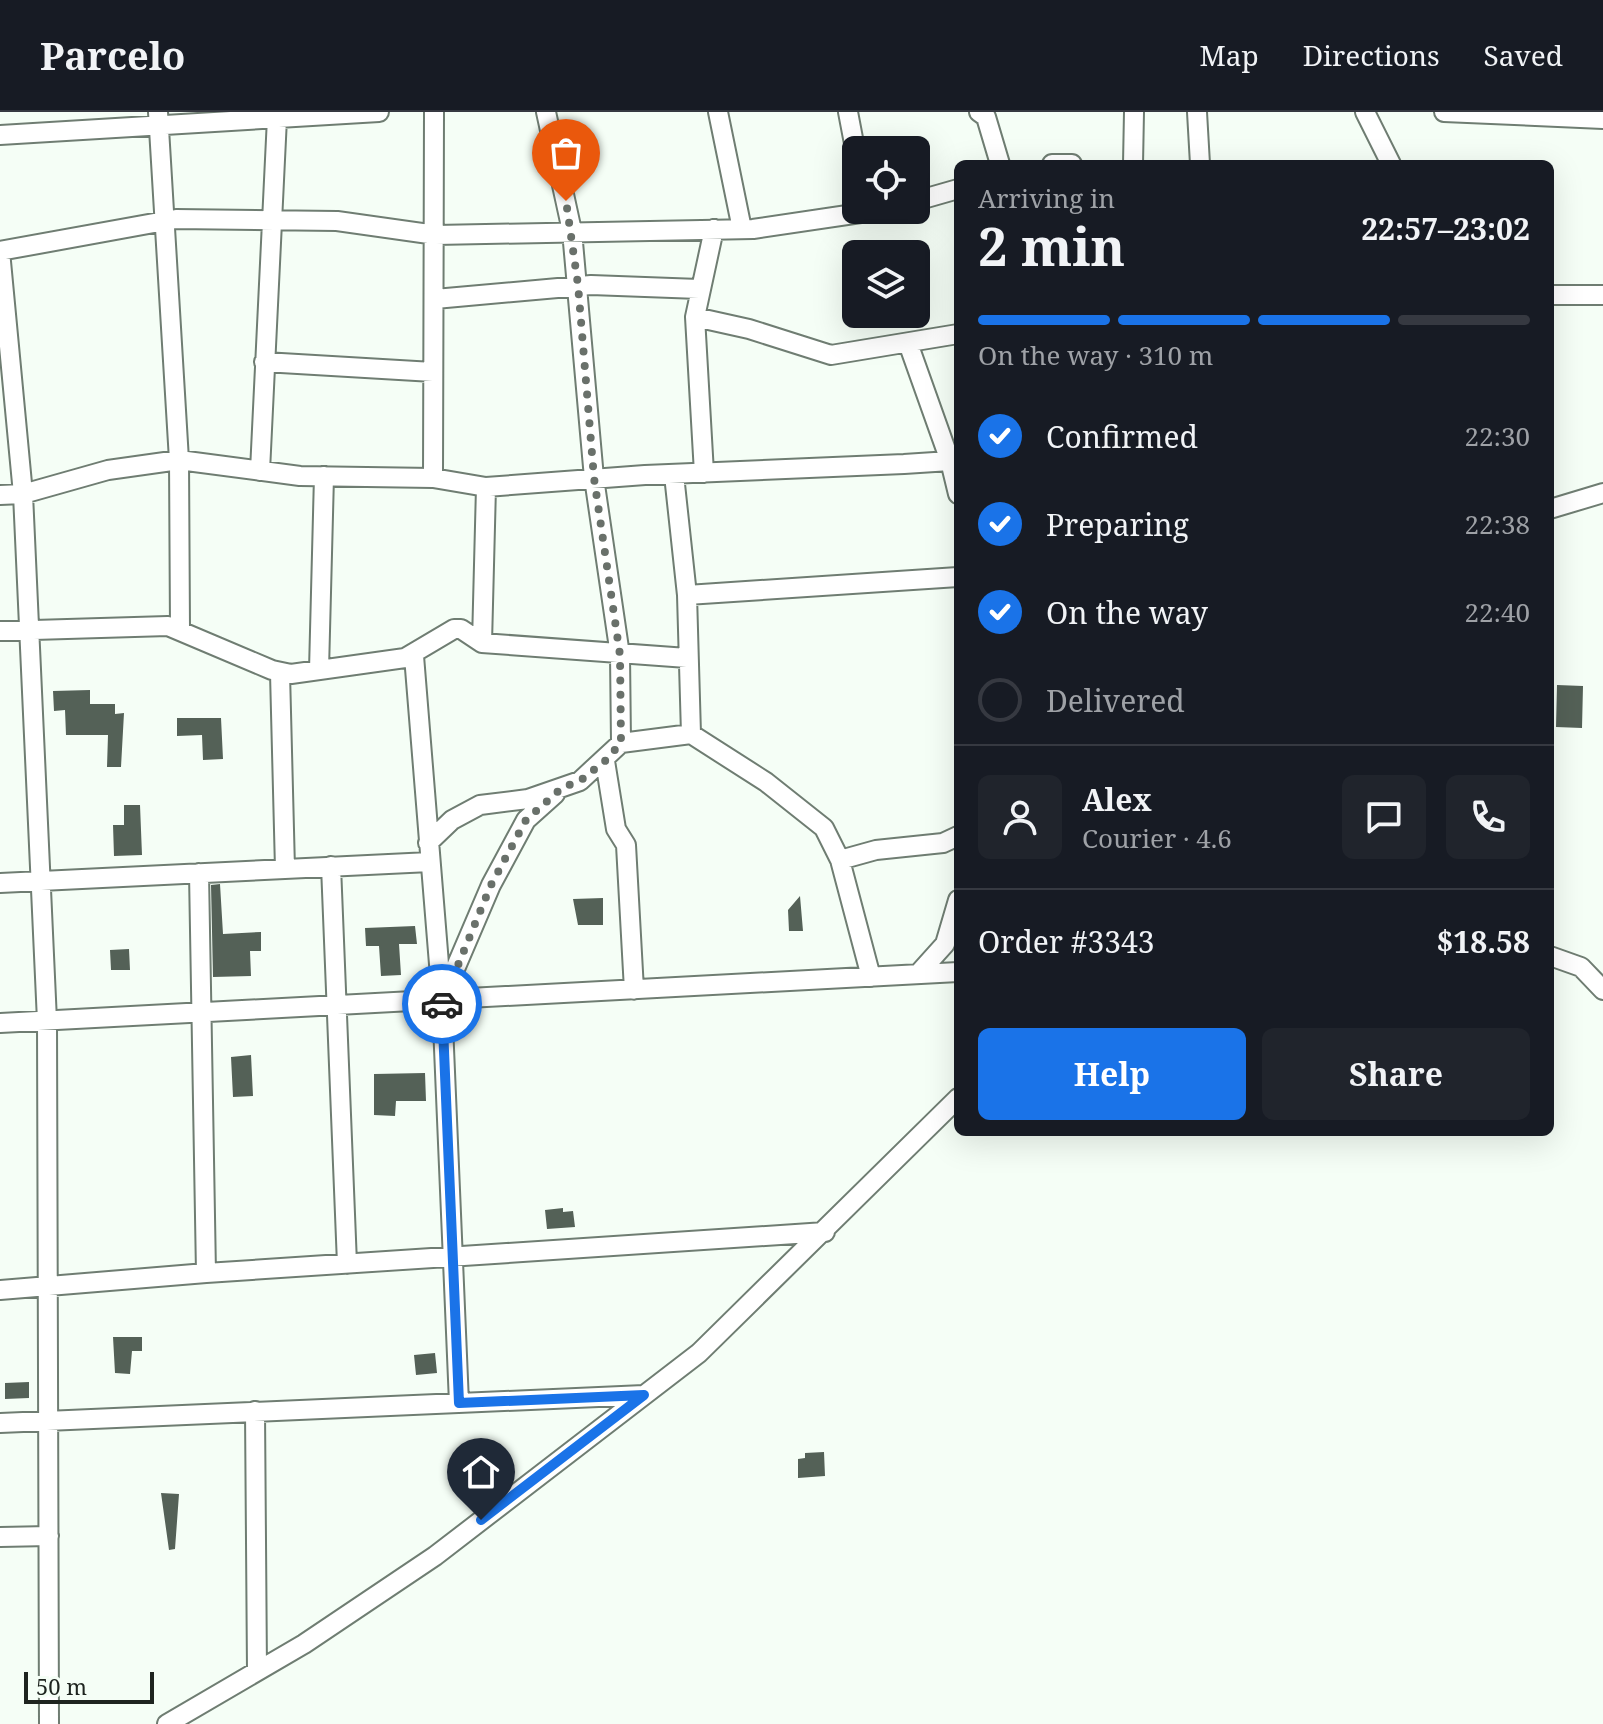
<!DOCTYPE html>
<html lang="en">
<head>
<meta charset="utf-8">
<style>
	body { margin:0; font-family:"Noto Serif",serif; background:#20242c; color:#f1f3f6; height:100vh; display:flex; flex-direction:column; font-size:30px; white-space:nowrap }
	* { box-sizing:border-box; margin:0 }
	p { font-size:26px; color:#9ea1a6 }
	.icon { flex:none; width:44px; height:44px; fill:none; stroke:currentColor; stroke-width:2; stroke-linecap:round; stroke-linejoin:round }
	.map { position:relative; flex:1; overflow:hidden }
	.details { position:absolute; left:954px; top:48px; width:600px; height:976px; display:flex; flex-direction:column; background:#171b24; border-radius:12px; box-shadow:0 8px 32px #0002 }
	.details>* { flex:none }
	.tools { position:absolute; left:842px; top:24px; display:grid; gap:16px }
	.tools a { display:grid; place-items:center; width:88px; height:88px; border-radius:12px; background:#171b24; box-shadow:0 8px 32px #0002; font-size:40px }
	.scale { position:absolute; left:24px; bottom:20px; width:130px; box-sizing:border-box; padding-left:8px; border:4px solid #1e241f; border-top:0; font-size:22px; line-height:28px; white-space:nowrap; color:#1e241f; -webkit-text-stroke:6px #f5fef6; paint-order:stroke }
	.pin { position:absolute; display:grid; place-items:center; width:68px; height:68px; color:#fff; margin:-82px -34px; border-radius:50% 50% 50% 0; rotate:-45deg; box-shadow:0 0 8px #0007 }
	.pin .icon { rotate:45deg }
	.courier { position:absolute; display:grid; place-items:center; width:80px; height:80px; margin:-40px; border:6px solid #1a73e8; border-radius:50%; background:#fff; color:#222; box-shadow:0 2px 10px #0007 }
	.head em { font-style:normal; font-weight:700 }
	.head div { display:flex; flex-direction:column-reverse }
	.head { display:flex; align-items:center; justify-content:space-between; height:136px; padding:0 24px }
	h1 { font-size:52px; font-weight:700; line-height:60px }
	.bar { display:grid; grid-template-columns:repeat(4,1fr); gap:12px 8px; align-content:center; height:96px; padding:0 24px }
	.bar i { height:10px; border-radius:6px; background:#363941 }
	.bar .selected { background:#1a73e8 }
	.bar p { grid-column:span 4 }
	.line { display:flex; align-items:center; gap:20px; padding:0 24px; border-top:2px solid #363941 }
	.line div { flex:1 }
	.round { display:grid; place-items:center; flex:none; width:84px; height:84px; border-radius:12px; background:#20242c }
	ol { padding:0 24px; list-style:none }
	li { display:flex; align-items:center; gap:24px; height:88px }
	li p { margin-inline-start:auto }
	li .icon { padding:8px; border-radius:50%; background:#1a73e8; color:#fff; stroke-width:4 }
	li:last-child { color:#9ea1a6 }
	li i { width:44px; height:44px; border:4px solid #363941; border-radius:50% }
	.button { display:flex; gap:16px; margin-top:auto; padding:16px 24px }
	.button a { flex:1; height:92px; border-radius:12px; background:#1a73e8; color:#fff; font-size:32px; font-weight:700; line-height:92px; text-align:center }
	.button a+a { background:#20242c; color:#f1f3f6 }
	header { display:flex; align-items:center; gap:48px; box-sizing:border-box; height:112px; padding:0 40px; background:#171b24; border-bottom:2px solid #363941 }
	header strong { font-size:38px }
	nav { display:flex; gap:44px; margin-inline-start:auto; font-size:28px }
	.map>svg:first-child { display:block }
</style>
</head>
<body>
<header>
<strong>Parcelo</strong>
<nav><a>Map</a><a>Directions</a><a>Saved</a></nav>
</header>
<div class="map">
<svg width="1603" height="1612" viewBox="0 0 1603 1612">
	<rect width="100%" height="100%" fill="#f5fef6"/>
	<path fill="#546157" d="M1557,573L1583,574L1582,616L1556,615Z
		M90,578V592H115V602L124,601L121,655H107L108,623H66L65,598L54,599L53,579Z
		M177,606H221L223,647L203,648L202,623L177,624Z
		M124,693H140L142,743L114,744L113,713H124Z
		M220,772L223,822L261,820V839H250L251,864L213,865L211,773Z
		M800,784L803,819H789L788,798Z
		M603,786V813H578L573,787Z
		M415,814L417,832H399L401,863L381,864L379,834H366L365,816Z
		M129,837L130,858H111L110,838Z
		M251,943L253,984L233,985L231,945Z
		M425,961L426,989H396L395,1004L374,1003V962Z
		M563,1096V1100L573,1099L575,1115L547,1117L545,1098Z
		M113,1225H142V1239H132L130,1262L115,1261Z
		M435,1241L437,1261L416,1263L414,1243Z
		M29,1270V1286L5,1287V1271Z
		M824,1340L825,1364L798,1366V1347L805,1346V1341Z
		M161,1381L179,1382L175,1437L169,1438Z"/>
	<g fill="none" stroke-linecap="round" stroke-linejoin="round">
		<g stroke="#6f7d72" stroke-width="22">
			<path id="minor" d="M158,0L179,348L180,516
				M546,0L572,119L594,366L620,543L621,631
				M718,0L742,117
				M848,0L856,42
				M979,0L986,5L1000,52
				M1197,0L1200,52
				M1365,0L1391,52
				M1444,0L1603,7
				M0,23L379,0
				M1052,52H1072
				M1133,52L1134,0
				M916,89L958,77
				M0,139L23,382L47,909L49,1612
				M0,139L176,107L337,109L436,123L753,117L881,98
				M1550,183H1603
				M435,187L591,173L699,177
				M695,205L749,217L831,243L958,222
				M908,231L950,349L958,382
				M264,250L433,260
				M260,359L277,6
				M704,361L695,205L714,117
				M674,363L687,483L691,622
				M433,366L434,0
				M0,383L23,382L108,358L179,348L300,364L433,366L486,375L645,363L904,352L950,349L958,344
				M1550,397L1603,381
				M687,483L958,465
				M0,519L168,514L272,558L291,562L405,546L454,517H461L482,531L687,546
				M482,531L486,375
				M414,544L442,889L459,1291
				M319,558L324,364
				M280,561L285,757
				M605,649L616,717L626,733L634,878
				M428,731L452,708L480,693L528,687L580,669L621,631L691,622L766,670L824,716L840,748L871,865
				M840,748L876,738L943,731L958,724
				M331,754L347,1152
				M199,761L206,1161
				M0,771L430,750
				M1550,844L1581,855L1603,878
				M918,862L945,832L958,788
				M443,885L491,773L526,708L555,682
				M0,911L958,860
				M0,1178L206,1161L825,1120
				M255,1299L257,1559
				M0,1311L644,1283
				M0,1425L49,1424
				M167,1612L304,1532L435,1444L699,1241L958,986"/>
		</g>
		<use href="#minor" stroke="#fff" stroke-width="18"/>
	</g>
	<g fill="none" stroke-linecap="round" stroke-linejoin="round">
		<path stroke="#69706a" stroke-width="8" stroke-dasharray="0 14.4" d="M442,892L491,773L526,708L563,675L580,669L605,649L621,631L620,543L594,366L578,173L566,89"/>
		<path stroke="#1a73e8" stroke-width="10" d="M442,892L459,1291L644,1283L481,1408"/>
	</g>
</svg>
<div class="tools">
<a><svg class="icon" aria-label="locate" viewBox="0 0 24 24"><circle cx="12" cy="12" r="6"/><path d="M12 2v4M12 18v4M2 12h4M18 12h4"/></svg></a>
<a><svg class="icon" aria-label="layers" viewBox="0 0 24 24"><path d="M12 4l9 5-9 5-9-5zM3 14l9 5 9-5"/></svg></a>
</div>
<div class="scale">50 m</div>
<div class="pin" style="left:566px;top:89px;background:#ea580c"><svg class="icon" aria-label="bag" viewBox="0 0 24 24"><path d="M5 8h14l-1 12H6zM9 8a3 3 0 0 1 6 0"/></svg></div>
<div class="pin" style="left:481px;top:1408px;background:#1f2937"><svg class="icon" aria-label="home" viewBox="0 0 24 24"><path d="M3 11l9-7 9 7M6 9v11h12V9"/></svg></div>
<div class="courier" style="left:442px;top:892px"><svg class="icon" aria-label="car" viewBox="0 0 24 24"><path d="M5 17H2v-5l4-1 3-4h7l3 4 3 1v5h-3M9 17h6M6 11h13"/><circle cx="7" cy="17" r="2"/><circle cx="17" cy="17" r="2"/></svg></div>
<section class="details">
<div class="head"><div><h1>2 min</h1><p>Arriving in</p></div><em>22:57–23:02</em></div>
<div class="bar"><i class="selected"></i><i class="selected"></i><i class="selected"></i><i></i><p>On the way · 310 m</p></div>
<ol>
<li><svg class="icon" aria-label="check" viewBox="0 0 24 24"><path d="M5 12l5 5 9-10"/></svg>Confirmed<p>22:30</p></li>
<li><svg class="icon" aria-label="check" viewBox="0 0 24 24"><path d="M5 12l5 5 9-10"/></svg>Preparing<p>22:38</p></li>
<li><svg class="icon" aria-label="check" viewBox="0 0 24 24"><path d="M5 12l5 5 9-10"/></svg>On the way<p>22:40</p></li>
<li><i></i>Delivered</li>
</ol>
<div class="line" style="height:144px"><a class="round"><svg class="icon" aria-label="person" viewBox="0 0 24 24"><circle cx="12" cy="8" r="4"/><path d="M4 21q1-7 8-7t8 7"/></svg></a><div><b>Alex</b><p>Courier · 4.6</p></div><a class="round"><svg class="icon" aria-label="chat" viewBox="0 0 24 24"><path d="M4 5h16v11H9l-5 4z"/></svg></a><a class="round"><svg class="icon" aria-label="phone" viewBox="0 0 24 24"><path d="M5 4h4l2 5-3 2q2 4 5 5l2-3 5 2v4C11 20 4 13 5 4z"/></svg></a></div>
<div class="line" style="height:104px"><div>Order #3343</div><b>$18.58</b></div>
<div class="button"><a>Help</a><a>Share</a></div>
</section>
</div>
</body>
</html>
